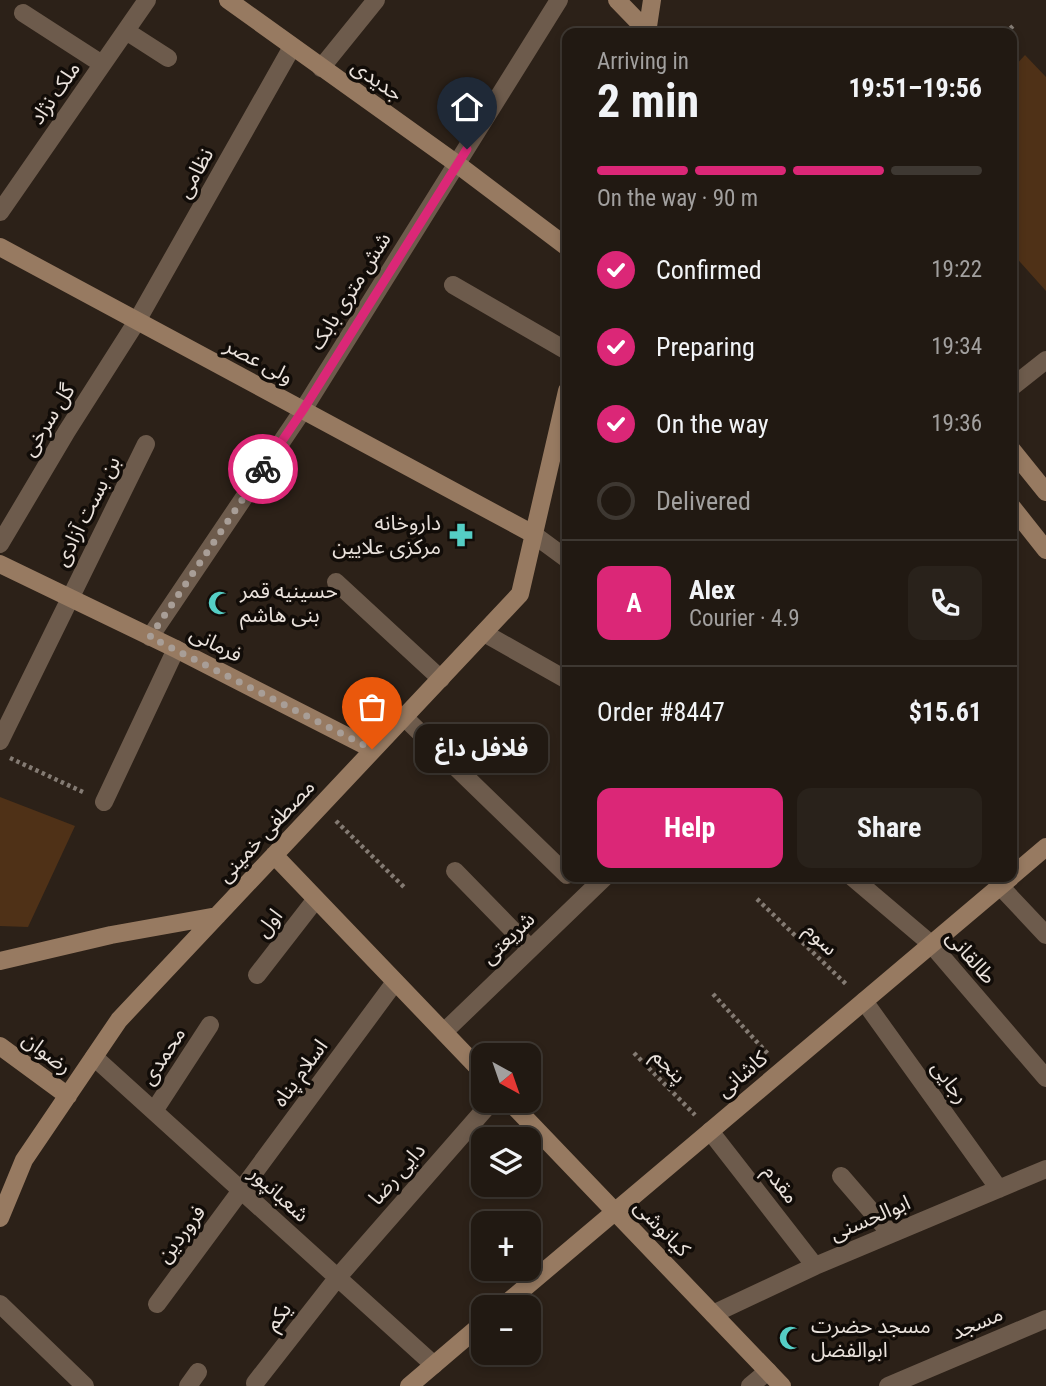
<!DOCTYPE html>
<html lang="en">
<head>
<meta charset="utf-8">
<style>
	body { margin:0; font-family:"Roboto Condensed","Noto Sans Arabic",sans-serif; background:#29221b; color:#f1f3f6; height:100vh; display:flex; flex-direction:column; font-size:26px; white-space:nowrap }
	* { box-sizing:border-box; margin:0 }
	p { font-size:23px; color:#a2a09f }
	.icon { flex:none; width:38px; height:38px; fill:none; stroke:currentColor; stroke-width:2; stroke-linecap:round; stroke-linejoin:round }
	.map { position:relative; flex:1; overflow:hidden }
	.panel { position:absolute; left:562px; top:28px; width:455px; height:854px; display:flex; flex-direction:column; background:#211912; border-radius:14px; box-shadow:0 4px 10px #0003,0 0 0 2px #3e3832 }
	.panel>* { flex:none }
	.needle { width:46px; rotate:140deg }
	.tools { position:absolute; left:471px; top:1043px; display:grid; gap:14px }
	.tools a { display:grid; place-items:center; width:70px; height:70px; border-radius:14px; background:#211912; box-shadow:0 4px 10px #0003,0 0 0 2px #3e3832; font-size:35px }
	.pin { position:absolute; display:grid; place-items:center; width:60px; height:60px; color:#fff; margin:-72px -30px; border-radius:50% 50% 50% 0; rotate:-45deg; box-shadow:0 0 7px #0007 }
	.pin .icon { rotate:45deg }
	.courier { position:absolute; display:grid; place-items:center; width:70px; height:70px; margin:-35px; border:5px solid #db2777; border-radius:50%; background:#fff; color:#222; box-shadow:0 2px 9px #0007 }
	.bubble { position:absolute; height:49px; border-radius:14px; background:#211912; box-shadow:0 4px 10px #0003,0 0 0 2px #3e3832; font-size:23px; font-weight:700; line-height:49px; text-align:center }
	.head em { font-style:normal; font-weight:700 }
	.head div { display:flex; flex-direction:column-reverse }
	.head { display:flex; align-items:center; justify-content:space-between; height:119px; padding:0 35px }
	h1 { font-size:46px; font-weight:700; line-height:52px }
	.bar { display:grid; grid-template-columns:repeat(4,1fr); gap:10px 7px; align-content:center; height:84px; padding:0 35px }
	.bar i { height:9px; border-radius:5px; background:#3e3832 }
	.bar .selected { background:#db2777 }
	.bar p { grid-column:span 4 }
	.line { display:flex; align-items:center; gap:18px; padding:0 35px; border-top:2px solid #3e3832 }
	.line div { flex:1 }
	.round { display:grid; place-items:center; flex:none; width:74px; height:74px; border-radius:14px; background:#29221b }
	ol { padding:0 35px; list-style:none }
	li { display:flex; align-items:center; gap:21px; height:77px }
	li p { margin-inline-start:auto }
	li .icon { padding:7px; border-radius:50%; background:#db2777; color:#fff; stroke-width:4 }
	li:last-child { color:#a2a09f }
	li i { width:38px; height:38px; border:4px solid #3e3832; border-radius:50% }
	.primary-button { display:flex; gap:14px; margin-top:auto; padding:14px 35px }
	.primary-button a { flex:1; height:80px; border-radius:14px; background:#db2777; color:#fff; font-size:28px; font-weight:700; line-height:80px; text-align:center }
	.primary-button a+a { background:#29221b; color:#f1f3f6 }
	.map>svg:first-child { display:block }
</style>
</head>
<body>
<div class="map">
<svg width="1046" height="1386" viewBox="0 0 1046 1386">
	<rect width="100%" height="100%" fill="#2c2118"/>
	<path fill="#4f3117" d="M1025,55L1046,77V291L1012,253V69Z
		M0,797L75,826L28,927L0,926Z"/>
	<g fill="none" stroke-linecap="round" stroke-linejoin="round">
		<path stroke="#847b73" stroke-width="4.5" stroke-dasharray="3.5 3.5" stroke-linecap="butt" d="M1005,33L1013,26
			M10,758L85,793
			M336,821L404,887
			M757,899L848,986
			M713,994L768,1054
			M634,1053L695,1115"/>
		<path stroke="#6d5b4c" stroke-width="18" d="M23,13L102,64
			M126,31L168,58
			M321,68L376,0
			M0,212L147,0
			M453,285L567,351
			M1012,387L1046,360
			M533,534L567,559
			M0,544L67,431L137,321L292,47
			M336,582L441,679
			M484,633L567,680
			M150,637L303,410L559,0
			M404,717L567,875
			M0,741L146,444
			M104,802L176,649
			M455,871L530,948
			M852,877L931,944L1046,1078
			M1000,886L1046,935
			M257,975L316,899
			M864,1001L999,1189
			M444,1032L605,877
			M94,1057L434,1365
			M154,1111L210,1025
			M710,1131L815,1266
			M841,1176L891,1234
			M0,1304L85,1386
			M157,1304L395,982
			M713,1314L815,1266L1046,1169
			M255,1383L338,1277L492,1101
			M188,1386L198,1372
			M750,1386L768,1371
			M888,1386L1046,1319"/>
		<path stroke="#977a61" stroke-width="18" d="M228,0L457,164L567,247
			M617,0L649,33
			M647,33L652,0
			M0,247L533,534
			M1012,450L1046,492
			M1012,507L1046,550
			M0,564L176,649L372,749
			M274,855L483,1073
			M1012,876L1046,847
			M0,961L111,935L217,916
			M0,1046L68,1096
			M509,1101L782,1386
			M0,1218L24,1160L119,1020L520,594L567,391
			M502,1307L1011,877
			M409,1386L483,1323"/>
	</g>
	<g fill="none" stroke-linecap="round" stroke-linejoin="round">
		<path stroke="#a89e97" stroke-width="7" stroke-dasharray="0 12.6" d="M263,469L150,637L372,749"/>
		<path stroke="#db2777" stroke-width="9" d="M263,469L303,410L467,149"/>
	</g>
	<defs>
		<g id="pharmacy-bare" transform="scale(1.89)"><path d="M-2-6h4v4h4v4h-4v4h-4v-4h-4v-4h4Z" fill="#55cec5" stroke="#110c08" stroke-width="2.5" paint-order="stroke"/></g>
		<g id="mosque-bare" transform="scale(1.89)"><path d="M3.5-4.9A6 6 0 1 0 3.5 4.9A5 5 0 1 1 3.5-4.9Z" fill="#55cec5" stroke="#110c08" stroke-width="2.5" paint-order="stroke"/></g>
	</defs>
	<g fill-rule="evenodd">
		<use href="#pharmacy-bare" x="461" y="535"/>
		<use href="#mosque-bare" x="220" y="603"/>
		<use href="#mosque-bare" x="791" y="1338"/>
	</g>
	<g text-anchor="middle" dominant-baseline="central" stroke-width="7" stroke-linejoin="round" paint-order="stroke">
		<g font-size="21" fill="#eae2dc" stroke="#110c08">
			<text transform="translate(377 80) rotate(35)">جدیدی</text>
			<text transform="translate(55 93) rotate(-55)">ملک نژاد</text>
			<text transform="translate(195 173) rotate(-61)">نظامی</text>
			<text transform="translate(350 291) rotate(-58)">شش متری بابک</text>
			<text transform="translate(259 361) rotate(28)">ولی عصر</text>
			<text transform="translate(48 420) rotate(-58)">گل سرخی</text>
			<text transform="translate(87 511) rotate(-63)">بن بست آزادی</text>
			<text transform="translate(216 644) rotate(27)">فرمانی</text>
			<text transform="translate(266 831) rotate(-47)">مصطفی خمینی</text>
			<text transform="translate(269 923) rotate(-52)">اول</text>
			<text transform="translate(508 938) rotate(-44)">شریعتی</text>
			<text transform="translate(821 939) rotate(44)">سوم</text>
			<text transform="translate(971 957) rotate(49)">طالقانی</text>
			<text transform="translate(47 1053) rotate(37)">رضوان</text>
			<text transform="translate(163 1056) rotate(-57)">محمدی</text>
			<text transform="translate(669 1066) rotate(46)">پنجم</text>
			<text transform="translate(300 1073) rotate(-54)">اسلام پناه</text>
			<text transform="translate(742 1074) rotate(-40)">کاشانی</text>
			<text transform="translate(950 1082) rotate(54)">رجایی</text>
			<text transform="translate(397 1174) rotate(-49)">دایی رضا</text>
			<text transform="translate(781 1184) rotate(52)">مقدم</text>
			<text transform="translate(279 1194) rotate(42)">شعبانپور</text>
			<text transform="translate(870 1218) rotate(-23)">ابوالحسنی</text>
			<text transform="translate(662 1228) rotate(46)">کیانوشی</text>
			<text transform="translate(181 1234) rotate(-53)">فروردین</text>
			<text transform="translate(278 1316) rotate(-52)">یکم</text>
			<text transform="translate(977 1323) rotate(-23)">مسجد</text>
		</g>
		<g font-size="21" fill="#eae2dc" stroke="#110c08" text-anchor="start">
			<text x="441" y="523" text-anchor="end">داروخانه<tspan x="441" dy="24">مرکزی علایین</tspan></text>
			<text x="240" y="591">حسینیه قمر<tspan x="240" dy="24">بنی هاشم</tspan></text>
			<text x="811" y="1326">مسجد حضرت<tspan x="811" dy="24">ابوالفضل</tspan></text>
		</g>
	</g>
</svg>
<div class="tools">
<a><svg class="needle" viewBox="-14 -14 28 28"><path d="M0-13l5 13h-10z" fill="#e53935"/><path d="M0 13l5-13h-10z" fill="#a2a09f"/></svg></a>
<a><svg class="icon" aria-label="layers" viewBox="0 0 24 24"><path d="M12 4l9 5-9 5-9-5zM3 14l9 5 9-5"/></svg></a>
<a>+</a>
<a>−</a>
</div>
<div class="pin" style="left:372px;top:749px;background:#ea580c"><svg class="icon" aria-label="bag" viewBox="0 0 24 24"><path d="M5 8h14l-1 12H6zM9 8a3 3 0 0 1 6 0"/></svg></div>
<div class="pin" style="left:467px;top:149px;background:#1f2937"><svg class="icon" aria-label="home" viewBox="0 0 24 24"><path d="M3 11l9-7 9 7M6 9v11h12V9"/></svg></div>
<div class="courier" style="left:263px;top:469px"><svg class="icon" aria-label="bike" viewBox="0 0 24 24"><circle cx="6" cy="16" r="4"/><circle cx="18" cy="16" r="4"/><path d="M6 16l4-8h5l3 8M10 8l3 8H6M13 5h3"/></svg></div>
<div class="bubble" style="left:415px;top:724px;width:133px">فلافل داغ</div>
<section class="panel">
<div class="head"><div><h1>2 min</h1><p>Arriving in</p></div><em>19:51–19:56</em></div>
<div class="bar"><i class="selected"></i><i class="selected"></i><i class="selected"></i><i></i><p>On the way · 90 m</p></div>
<ol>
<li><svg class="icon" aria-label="check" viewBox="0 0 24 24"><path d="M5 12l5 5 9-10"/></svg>Confirmed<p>19:22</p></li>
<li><svg class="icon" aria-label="check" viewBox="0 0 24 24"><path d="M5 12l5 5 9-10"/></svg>Preparing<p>19:34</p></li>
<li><svg class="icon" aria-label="check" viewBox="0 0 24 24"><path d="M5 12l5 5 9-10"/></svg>On the way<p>19:36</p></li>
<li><i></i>Delivered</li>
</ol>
<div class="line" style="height:126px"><b class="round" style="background:#db2777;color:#fff">A</b><div><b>Alex</b><p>Courier · 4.9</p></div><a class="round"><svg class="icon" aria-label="phone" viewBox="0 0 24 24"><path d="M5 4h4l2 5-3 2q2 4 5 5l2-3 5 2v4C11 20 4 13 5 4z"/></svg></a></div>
<div class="line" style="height:91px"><div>Order #8447</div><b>$15.61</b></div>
<div class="primary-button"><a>Help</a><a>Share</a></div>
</section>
</div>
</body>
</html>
